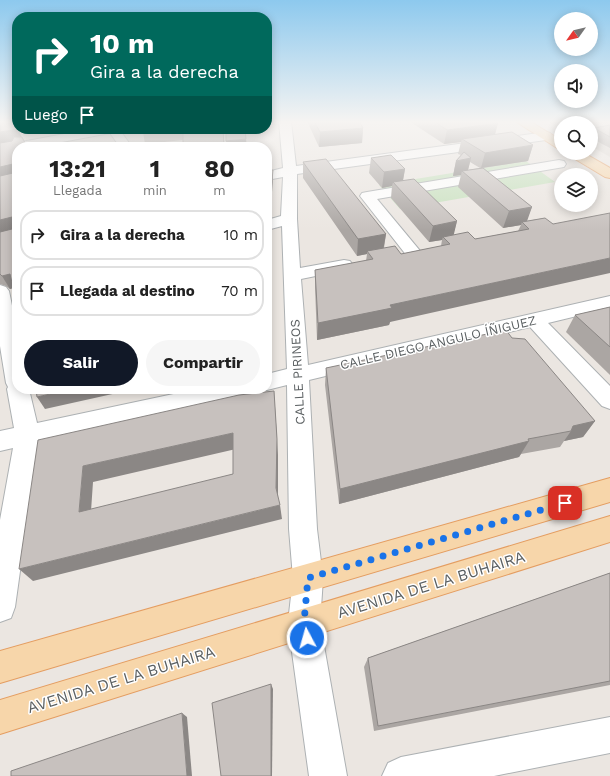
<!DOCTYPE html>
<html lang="es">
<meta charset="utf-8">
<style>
:root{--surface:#fff;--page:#f6f6f6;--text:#222;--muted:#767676;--line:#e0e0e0;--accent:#111827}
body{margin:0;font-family:"Work Sans",sans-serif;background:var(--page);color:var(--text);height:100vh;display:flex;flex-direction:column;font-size:15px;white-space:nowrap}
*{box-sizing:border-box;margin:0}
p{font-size:13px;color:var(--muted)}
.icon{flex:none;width:22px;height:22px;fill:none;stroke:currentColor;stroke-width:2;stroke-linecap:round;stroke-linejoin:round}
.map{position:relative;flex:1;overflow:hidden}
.side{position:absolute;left:12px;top:142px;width:260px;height:252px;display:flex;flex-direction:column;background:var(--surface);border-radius:16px;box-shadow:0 2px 10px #0003}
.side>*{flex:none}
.guide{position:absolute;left:12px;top:12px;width:260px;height:122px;border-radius:16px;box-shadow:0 2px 10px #0003;background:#00695c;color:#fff;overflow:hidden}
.needle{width:26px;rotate:236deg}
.controls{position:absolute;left:554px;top:12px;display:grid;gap:8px}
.controls a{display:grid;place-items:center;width:44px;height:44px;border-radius:50%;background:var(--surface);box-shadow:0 2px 10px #0003;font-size:20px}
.pin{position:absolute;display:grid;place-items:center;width:34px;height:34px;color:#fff;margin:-17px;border-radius:8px;box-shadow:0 2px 6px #0006}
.me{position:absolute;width:44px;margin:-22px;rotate:354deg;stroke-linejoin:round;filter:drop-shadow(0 0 3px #0008)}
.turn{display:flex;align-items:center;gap:14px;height:84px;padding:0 12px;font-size:18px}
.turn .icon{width:52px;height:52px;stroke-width:2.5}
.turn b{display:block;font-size:28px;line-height:34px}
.then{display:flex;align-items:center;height:38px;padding:0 12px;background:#0003;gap:8px;font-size:15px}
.eta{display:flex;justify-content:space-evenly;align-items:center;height:68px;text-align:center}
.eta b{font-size:24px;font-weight:700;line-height:28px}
.cta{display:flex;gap:8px;margin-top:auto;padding:8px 12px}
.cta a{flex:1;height:46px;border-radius:24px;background:var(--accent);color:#fff;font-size:16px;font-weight:700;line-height:46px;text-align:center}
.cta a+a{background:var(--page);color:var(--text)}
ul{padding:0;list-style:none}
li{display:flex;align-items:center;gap:12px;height:50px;margin:0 8px 6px;padding:0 4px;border:2px solid var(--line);border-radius:16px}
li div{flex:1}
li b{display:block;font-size:15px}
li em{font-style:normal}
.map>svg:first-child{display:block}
.education{fill:#dbd6d0}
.green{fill:#c8e1bf}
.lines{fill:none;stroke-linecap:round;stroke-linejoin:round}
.minor-casing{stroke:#adb1b3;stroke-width:2}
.major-casing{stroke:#e49d61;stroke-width:2}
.minor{fill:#fff;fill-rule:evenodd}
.major{fill:#f7d6aa;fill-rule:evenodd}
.wall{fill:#aba6a3;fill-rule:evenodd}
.shaded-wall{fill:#8b8785}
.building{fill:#c7c1be;stroke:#8b8785;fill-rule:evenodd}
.route{stroke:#1a73e8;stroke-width:7;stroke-dasharray:0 12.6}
.labels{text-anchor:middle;stroke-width:3;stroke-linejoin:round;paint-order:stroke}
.street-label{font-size:13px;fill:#5a5f61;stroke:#fff}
.near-street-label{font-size:16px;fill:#5a5f61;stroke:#fff}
</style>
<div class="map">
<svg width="610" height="776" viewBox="0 0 610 776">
<rect width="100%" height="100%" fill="#ebe6e1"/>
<path class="education" d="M547 121H610V157L591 146V123H561V129Z"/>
<path class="green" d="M526 161 555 182 400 209 379 185Z"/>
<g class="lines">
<defs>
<g id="minor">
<path d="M279 121H291L296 166 546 132 550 133 552 136 550 139 546 140 297 174V219L300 268 344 260 350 261 353 265 350 269 301 279 308 365 610 296V308L548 323 610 386V409L602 406 530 327 309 380 317 529 323 578 320 623 347 776H309L288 623 293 578 289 529 287 385 267 390 263 389H267V374L287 369 282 226 267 230V220L281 216 283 177 267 180V172L283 168Z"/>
<path d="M91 129H119L132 147H120L110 133 35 147H17V151L0 154V146Z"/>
<path d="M559 160 564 161 566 164 564 167 377 199 421 252 419 256 413 257 407 256 360 196 362 193 367 192Z"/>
<path d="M0 285 6 287 9 291 17 330V389H29L37 423 197 389H247L244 395 236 397 38 442 15 607 11 618 0 622V520L13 448 0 451V431L14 428 7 389 8 387 6 383 0 346Z"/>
<path d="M610 717V753L494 776H382L388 763 401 757Z"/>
</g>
<g id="major">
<path d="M515 121H529L561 140V149L557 148Z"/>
<path d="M569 153H584L610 168V178L605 177 570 156Z"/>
<path d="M610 478V502L0 683V651Z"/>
<path d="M610 516V542L0 734V700Z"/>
</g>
</defs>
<use href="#minor" class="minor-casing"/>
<use href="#major" class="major-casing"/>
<use href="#minor" class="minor"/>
<use href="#major" class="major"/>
</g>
<g class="wall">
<path d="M307 121H359L363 128 362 143 319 147Z"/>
<path d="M409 121H496L498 123 495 134 533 145 528 161 483 168 532 207 526 221 545 218 390 322 389 325 317 340 315 287V270L366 261 367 254 357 256 303 178V162L386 234 384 248 401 254 441 246 442 240 429 242 391 198 392 186 382 188 369 173 371 158 405 169 403 181 457 221 453 235 475 239 518 231 521 225 503 228 458 187 461 175 453 176 456 161 461 155 458 154 461 142 444 144ZM470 162 480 168 468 170Z"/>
<path d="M0 123 18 129 21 137 13 288 10 289 6 286 0 284Z"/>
<path d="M610 125V148L591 138V135L594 128Z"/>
<path d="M182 129 183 134 223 129 224 140H183L145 144 143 132Z"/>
<path d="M610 307V375L566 332 575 315Z"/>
<path d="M512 338 595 421 583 437 564 441 560 447 521 454 519 457 339 504 325 385 326 368Z"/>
<path d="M610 573V685L374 731 364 667 368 658Z"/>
</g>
<g class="shaded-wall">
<path d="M498 123 494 138 462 139 461 142 444 144 447 130Z"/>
<path d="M363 128 362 143 319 147 320 132Z"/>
<path d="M18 129 23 140 0 144V132Z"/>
<path d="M246 139 247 147H227L226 141Z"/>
<path d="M533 145 528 161 481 168 485 153Z"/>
<path d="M471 158 467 174 462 171 461 175 453 176 456 161Z"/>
<path d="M13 164 17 174 0 180V167Z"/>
<path d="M405 169 402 185 393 182 392 186 382 188 384 172Z"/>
<path d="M273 170V181L270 213 267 215V202Z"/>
<path d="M532 207 526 224 522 222 521 225 503 228 509 211Z"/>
<path d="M12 217 17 228 0 235V220Z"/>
<path d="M457 221 453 238 443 237 442 240 429 242 433 226Z"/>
<path d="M267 226 268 239 267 262Z"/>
<path d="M386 234 383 251H367V254L357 256 358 239Z"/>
<path d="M610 258V273L390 322 389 325 317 340 318 323 390 305Z"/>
<path d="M10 274 17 287 10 289 2 276Z"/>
<path d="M72 389H135L45 409 37 397Z"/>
<path d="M274 391 278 455V503L276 488Z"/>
<path d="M595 421 583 437 564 441 571 431 573 426Z"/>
<path d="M233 433 236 449 93 482 90 526 79 512 83 466Z"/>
<path d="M529 441 519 457 339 504 340 489Z"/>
<path d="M280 505 282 519 33 581 19 569Z"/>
<path d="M271 684 273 689 272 776H271Z"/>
<path d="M182 713 187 717 192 776H187Z"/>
</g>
<g class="building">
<path d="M14 121 17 127V129H18L0 132V123Z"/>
<path d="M314 121H359L363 128 320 132Z"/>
<path d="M434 121H496L498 123 447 130Z"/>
<path d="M610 125V137L594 128Z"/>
<path d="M143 129H182L143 132Z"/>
<path d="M223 129 224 147H183V131Z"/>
<path d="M226 129H245L246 139 226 141Z"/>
<path d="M512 132 533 145 485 153 462 139Z"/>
<path d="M14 137H22L27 147H17V305L10 274 2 276 0 274V232L12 229V217L0 220V176L13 173V164L0 167V143L12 141Z"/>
<path d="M464 152 471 158 456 161Z"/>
<path d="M391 155 405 169 384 172 371 158Z"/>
<path d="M326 159 386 234 358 239 303 162Z"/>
<path d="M483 168 532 207 509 211 462 171Z"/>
<path d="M273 170 270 201 267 202V171Z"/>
<path d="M414 179 457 221 433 226 393 182Z"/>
<path d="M610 213V258L390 305 392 308 318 323 315 270 373 259 367 251 395 246 401 254 450 244 443 237 468 232 475 239 529 229 522 222 545 218 553 224Z"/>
<path d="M610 307V347L575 315Z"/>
<path d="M506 330 512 338 525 339 595 421 573 426 571 431 528 439 529 441 340 489 326 368Z"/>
<path d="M36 389H72L37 397Z"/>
<path d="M274 391 277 439 276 488 280 505 19 569 38 440 239 395ZM233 433V474L79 512 83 466Z"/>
<path d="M610 573V681L378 726 368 658Z"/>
<path d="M271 684V776H221L212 703Z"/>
<path d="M182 713 187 776H11V771Z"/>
</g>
<linearGradient id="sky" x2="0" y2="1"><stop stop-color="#8dc9ee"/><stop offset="0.53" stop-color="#f6f4f2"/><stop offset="1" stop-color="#f6f4f2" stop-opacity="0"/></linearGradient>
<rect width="610" height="230" fill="url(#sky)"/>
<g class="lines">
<path class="route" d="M307 638 304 622 308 578 565 503"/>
</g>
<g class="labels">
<g class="street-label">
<text transform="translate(438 342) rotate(-13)" y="5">CALLE DIEGO ANGULO ÍÑIGUEZ</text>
<text transform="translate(297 372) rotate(-93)" y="5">CALLE PIRINEOS</text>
</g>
<g class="near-street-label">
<text transform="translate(431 584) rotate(-17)" y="6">AVENIDA DE LA BUHAIRA</text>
<text transform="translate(121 679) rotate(-17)" y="6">AVENIDA DE LA BUHAIRA</text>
</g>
</g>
</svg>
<div class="controls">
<a><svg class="needle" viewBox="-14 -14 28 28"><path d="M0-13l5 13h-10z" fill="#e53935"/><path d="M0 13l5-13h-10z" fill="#767676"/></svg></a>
<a><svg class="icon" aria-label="sound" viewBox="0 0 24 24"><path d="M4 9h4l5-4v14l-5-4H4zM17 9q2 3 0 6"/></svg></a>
<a><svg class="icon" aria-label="search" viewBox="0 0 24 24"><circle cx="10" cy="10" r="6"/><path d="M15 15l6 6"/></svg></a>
<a><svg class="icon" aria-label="layers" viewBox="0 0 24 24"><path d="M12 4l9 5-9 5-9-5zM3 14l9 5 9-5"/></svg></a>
</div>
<div class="pin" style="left:565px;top:503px;background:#d93025"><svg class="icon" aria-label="arrive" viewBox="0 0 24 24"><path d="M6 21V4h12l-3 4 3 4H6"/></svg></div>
<svg class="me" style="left:307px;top:638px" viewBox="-20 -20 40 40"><circle r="17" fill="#1a73e8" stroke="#fff" stroke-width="3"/><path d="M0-11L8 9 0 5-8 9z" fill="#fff"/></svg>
<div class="guide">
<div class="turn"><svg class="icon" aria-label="right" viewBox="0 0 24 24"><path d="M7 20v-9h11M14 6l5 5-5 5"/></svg><div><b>10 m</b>Gira a la derecha</div></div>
<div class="then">Luego<svg class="icon" aria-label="arrive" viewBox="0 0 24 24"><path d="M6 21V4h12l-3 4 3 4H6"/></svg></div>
</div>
<section class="side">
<div class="eta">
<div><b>13:21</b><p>Llegada</p></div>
<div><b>1</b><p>min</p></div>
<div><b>80</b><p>m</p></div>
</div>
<ul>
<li><svg class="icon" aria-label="right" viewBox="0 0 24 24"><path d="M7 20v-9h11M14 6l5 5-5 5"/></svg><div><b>Gira a la derecha</b></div><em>10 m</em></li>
<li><svg class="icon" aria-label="arrive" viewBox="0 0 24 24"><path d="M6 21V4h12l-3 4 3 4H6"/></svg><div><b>Llegada al destino</b></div><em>70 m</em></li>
</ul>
<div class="cta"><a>Salir</a><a>Compartir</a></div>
</section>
</div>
